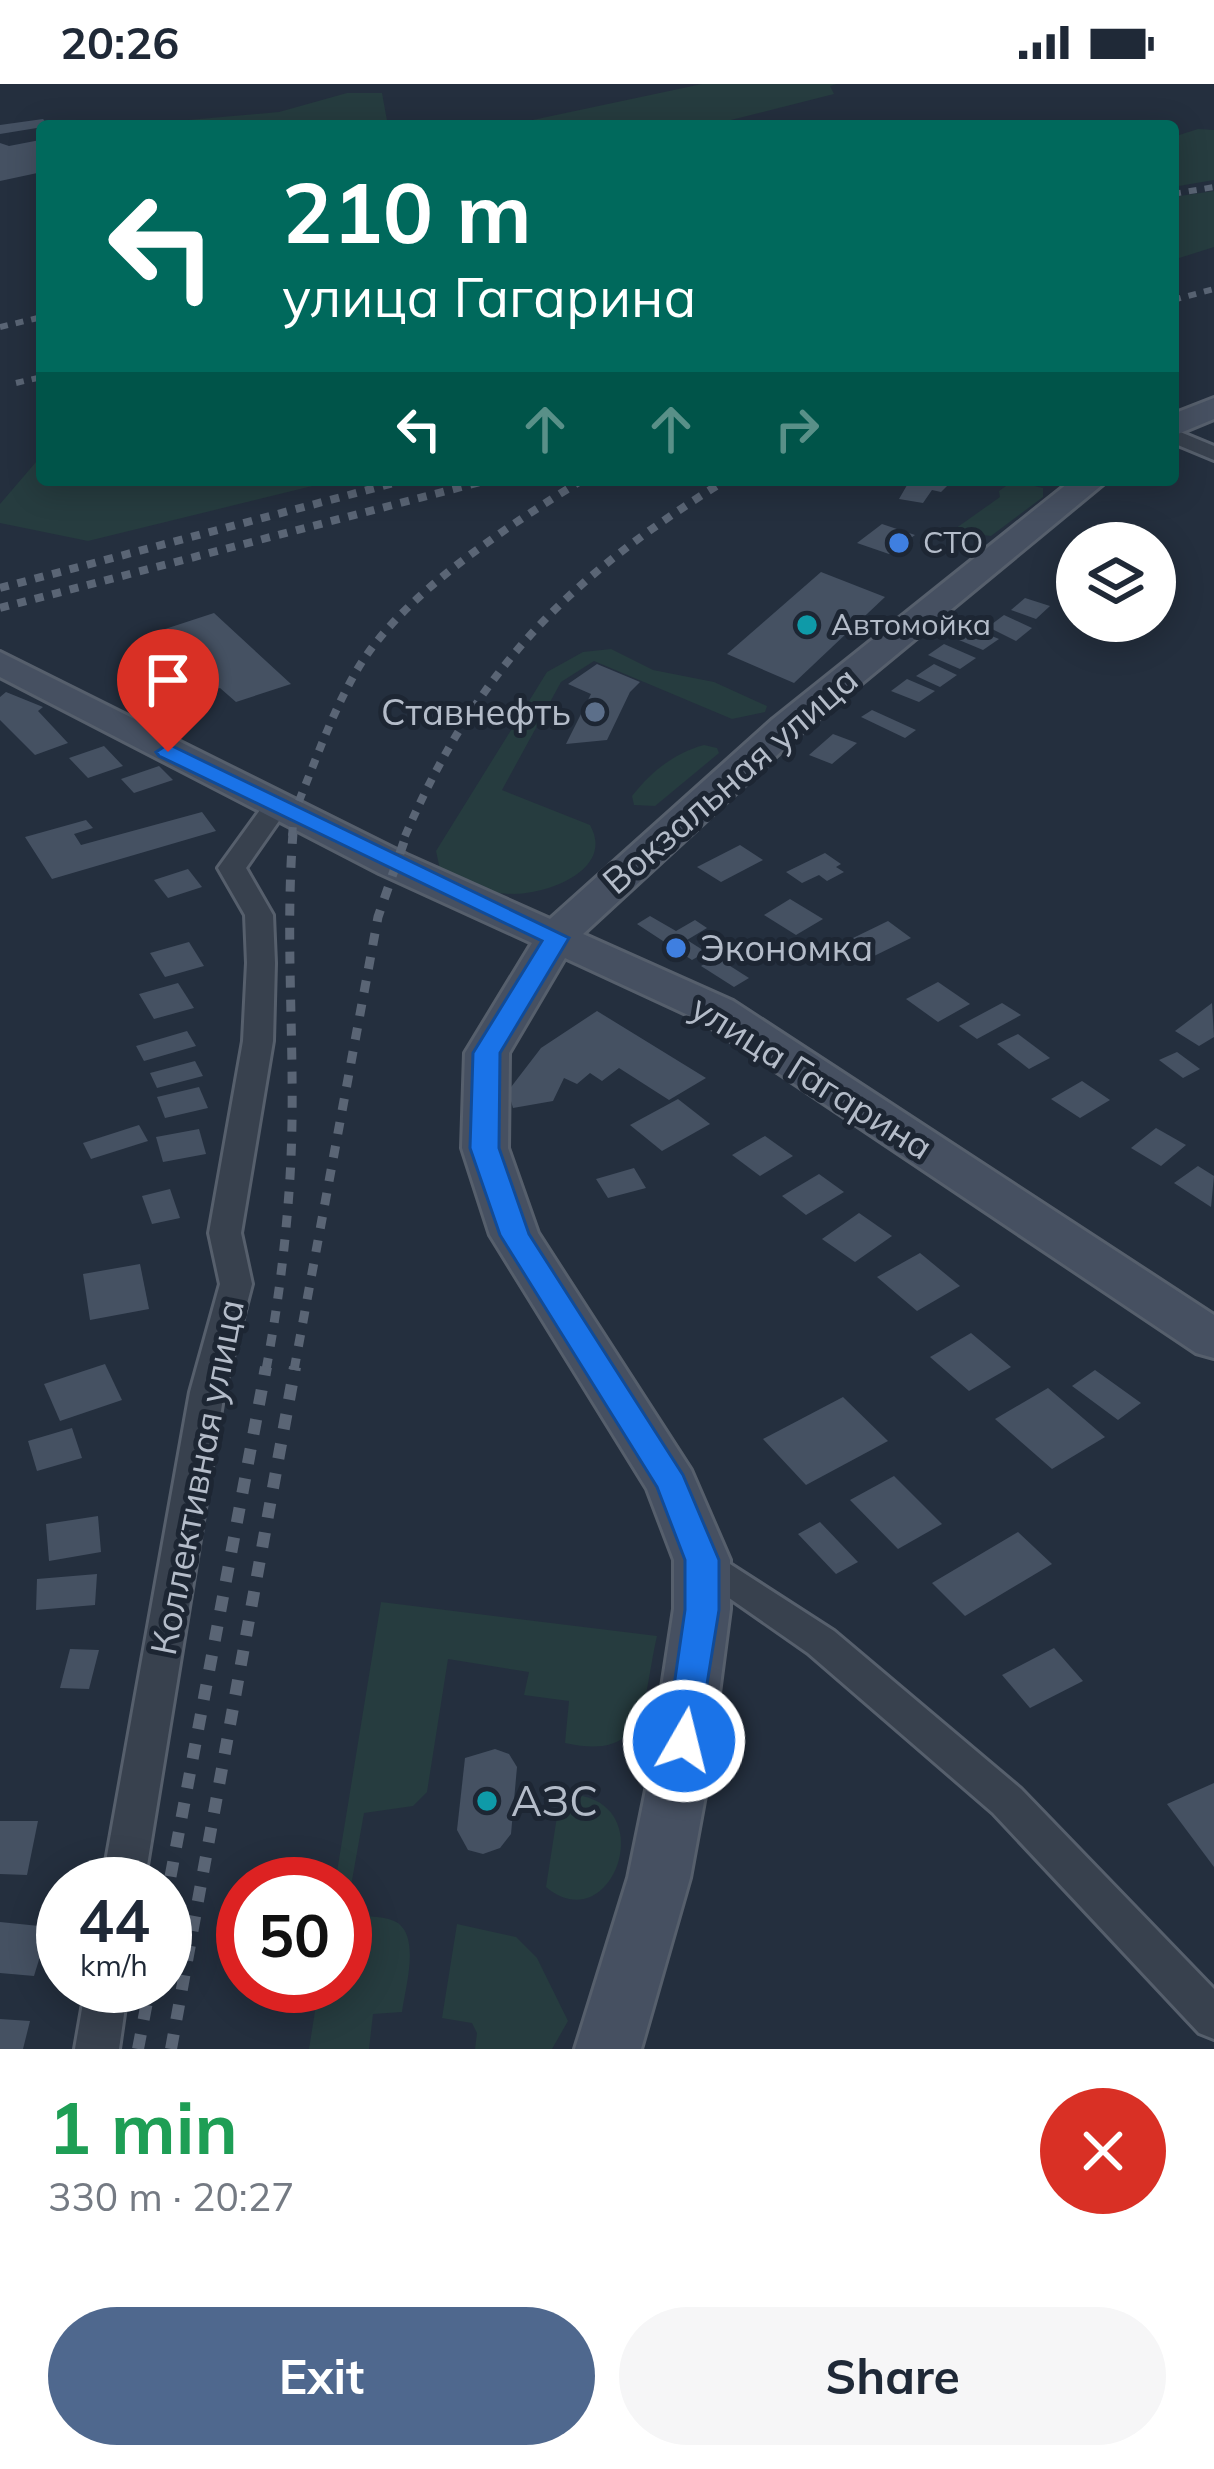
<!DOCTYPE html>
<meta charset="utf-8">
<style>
:root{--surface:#fff;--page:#f6f6f7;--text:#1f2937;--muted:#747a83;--accent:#4f688e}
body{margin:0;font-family:Mulish,sans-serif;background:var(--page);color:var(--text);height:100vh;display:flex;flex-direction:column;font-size:45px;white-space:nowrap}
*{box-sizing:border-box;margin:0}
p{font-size:39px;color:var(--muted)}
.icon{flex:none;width:66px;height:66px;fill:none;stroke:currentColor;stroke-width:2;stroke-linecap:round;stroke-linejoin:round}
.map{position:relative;height:1965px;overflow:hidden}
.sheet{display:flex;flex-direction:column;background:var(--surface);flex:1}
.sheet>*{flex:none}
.guide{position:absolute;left:36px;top:36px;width:1143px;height:366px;border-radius:12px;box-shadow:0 6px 30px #0003;background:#00695c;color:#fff;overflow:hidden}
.fabs{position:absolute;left:1056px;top:438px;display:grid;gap:24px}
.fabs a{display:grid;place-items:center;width:120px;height:120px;border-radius:50%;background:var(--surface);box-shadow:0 6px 30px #0003;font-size:60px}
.speed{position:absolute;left:36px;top:1773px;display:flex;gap:24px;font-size:60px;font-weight:700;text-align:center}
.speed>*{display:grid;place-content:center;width:156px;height:156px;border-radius:50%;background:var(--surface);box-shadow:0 6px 30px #0003;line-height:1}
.speed small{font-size:30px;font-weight:400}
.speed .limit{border:18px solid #d22;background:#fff;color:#111}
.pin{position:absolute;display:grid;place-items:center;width:102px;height:102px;color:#fff;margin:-123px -51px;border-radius:50% 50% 50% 0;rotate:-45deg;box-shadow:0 0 12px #0007}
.pin .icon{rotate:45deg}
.me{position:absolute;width:132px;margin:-66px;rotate:8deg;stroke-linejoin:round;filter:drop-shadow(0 0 9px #0008)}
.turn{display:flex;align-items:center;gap:42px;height:252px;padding:0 48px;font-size:54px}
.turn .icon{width:156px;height:156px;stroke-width:2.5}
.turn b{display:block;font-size:84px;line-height:102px}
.lanes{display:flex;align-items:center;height:114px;padding:0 48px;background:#0003;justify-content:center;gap:60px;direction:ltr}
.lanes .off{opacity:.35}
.round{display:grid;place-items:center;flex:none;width:126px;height:126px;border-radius:63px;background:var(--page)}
.overview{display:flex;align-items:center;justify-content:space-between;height:204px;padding:0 48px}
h1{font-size:72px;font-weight:700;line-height:90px;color:#1e9e55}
.cta{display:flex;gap:24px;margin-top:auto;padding:24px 48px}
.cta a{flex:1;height:138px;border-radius:72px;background:var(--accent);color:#fff;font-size:48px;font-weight:700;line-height:138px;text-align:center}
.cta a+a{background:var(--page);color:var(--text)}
.status{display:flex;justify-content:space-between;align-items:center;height:84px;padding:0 60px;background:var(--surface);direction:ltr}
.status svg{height:33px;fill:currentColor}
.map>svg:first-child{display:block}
.green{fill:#263c3f}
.building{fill:#455162}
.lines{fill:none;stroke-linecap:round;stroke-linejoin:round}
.street-casing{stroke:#565f6c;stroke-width:6}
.secondary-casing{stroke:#565f6c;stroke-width:6}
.street{fill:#38414e;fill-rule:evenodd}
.secondary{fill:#465061;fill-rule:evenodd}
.rail-far3{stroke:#5a6575;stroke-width:6;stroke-dasharray:8 8;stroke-linecap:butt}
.rail-far2{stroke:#5a6575;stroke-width:8;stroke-dasharray:9 9;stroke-linecap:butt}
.rail-far1{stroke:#5a6575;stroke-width:9;stroke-dasharray:12 12;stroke-linecap:butt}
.rail{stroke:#5a6575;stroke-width:12;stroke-dasharray:15 15;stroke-linecap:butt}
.route{fill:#1a73e8;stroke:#114b97;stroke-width:3}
.shop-dot{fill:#3f7fe0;stroke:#1d2633;stroke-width:4.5}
.culture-dot{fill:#0f9aa8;stroke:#1d2633;stroke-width:4.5}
.service-dot{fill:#5c6f8a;stroke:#1d2633;stroke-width:4.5}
.labels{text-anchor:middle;stroke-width:10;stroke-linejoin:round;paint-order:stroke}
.far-poi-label{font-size:30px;fill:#b4bcc9;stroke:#1d2633;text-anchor:start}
.poi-label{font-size:36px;fill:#b4bcc9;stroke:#1d2633;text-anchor:end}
.street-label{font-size:36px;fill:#b4bcc9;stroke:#1d2633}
.near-poi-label{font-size:42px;fill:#b4bcc9;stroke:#1d2633;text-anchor:start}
</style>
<div class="status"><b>20:26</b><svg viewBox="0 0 49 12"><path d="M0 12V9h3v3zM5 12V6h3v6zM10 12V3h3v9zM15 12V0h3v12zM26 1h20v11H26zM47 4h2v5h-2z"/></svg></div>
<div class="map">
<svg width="1214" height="1965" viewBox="0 0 1214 1965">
<rect width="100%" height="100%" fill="#242f3e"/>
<g class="green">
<path d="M702 0H837L830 2 834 10 707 42H505Z"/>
<path d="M347 9H382L388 42H120L279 28Z"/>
<path d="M1198 45 1214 46V96L1173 103V53Z"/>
<path d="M1214 107V163L1173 176V113Z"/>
<path d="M36 378 42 380V396H337L88 457 0 439V420Z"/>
<path d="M1013 397 1043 404V413L991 452 952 447 1000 413 999 407Z"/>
<path d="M611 565 653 586 714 598 767 622 765 628 732 635 594 577 561 598 502 706 590 741C615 785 549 810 514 810 487 810 465 801 441 790L436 767 547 588 583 568Z"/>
<path d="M704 661 717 664 719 669 655 722 634 721 632 712C651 688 674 669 704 661Z"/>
<path d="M381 1518 657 1552C642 1617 650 1678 565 1659L569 1617 524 1611 529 1588 448 1575 427 1708 413 1722 364 1729 346 1830C360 1833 381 1831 394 1837 422 1849 405 1905 402 1928L373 1930 369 1965H309L319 1902H345V1800H335Z"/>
<path d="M577 1711C661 1723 610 1857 546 1803L560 1713Z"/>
<path d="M457 1840 516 1853 537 1874 568 1937 552 1965H475L477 1949 472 1939 442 1934Z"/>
</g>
<g class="building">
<path d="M43 35 49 42 0 50V41Z"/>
<path d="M40 56 42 88 0 97V59L9 62Z"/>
<path d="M910 396H953L941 408 932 406 923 419 899 415Z"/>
<path d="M882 440 915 451 889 470 857 459Z"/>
<path d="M821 488 885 513 794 599 727 570Z"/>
<path d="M1025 514 1050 522 1036 535 1011 526Z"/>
<path d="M214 529 291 600 236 618 220 604 209 607 172 572 185 568 162 546Z"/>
<path d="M1004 531 1032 544 1016 557 988 543Z"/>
<path d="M975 545 999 555 983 566 959 556Z"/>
<path d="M944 560 976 574 960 585 928 571Z"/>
<path d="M597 580 640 598 630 608 607 656 566 660 591 610 568 600Z"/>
<path d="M934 580 957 591 940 603 916 592Z"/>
<path d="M907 595 935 607 919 618 891 607Z"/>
<path d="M6 608 43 623 38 627 68 659 35 671 0 636V613Z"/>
<path d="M872 626 916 646 905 654 861 633Z"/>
<path d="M833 650 857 659 832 680 809 671Z"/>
<path d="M104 662 123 682 88 694 69 674Z"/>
<path d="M159 682 173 696 134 709 121 695Z"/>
<path d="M202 728 216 747 52 795 25 753 86 736 93 744 74 750 81 761Z"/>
<path d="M740 761 763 776 721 798 697 783Z"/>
<path d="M825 769 841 780 836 783 844 788 827 797 819 791 802 799 786 788Z"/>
<path d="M188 785 202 803 168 814 154 796Z"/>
<path d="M790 815 823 835 796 851 764 831Z"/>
<path d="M650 832 676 847 695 836 707 844 687 856 706 868 692 876 637 840Z"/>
<path d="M888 837 911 854 874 872 851 855Z"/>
<path d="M189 858 204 882 165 893 150 869Z"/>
<path d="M716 873 749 894 734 903 701 882Z"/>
<path d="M938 898 970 920 938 938 906 915Z"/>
<path d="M178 899 194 924 154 935 139 910Z"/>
<path d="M1002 919 1021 931 977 955 959 942Z"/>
<path d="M1212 919 1214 953 1199 962 1175 947Z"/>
<path d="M597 927 706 994 669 1016 619 984 602 997 590 989 577 1000 564 994 553 1017 513 1024 508 1007 541 964Z"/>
<path d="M187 947 196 962 144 977 136 962Z"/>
<path d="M1018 950 1050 974 1029 985 997 960Z"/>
<path d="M1177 968 1200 985 1183 994 1159 976Z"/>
<path d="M195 977 203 992 157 1004 150 989Z"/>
<path d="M1082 997 1110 1016 1080 1034 1051 1015Z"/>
<path d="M199 1003 208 1024 165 1034 157 1013Z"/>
<path d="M678 1015 710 1040 662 1067 630 1041Z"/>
<path d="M139 1041 148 1057 91 1075 83 1059Z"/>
<path d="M1156 1044 1186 1061 1161 1082 1131 1064Z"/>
<path d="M199 1045 206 1070 163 1078 156 1053Z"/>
<path d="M765 1052 793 1072 760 1092 732 1071Z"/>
<path d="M1198 1082 1214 1092 1211 1123 1174 1099Z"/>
<path d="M634 1084 646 1104 608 1114 596 1095Z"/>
<path d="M819 1090 844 1108 806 1131 782 1112Z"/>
<path d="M170 1105 180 1134 152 1140 142 1112Z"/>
<path d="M859 1129 892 1152 855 1178 822 1155Z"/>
<path d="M920 1169 960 1202 917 1227 877 1193Z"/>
<path d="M140 1180 149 1225 90 1236 83 1190Z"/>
<path d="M971 1249 1011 1283 969 1307 930 1273Z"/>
<path d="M105 1280 122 1316 60 1337 44 1300Z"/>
<path d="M1095 1286 1141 1319 1118 1336 1072 1302Z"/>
<path d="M1048 1304 1105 1353 1052 1385 995 1335Z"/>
<path d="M843 1313 888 1357 806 1401 763 1355Z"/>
<path d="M72 1344 82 1374 37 1387 28 1357Z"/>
<path d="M894 1392 942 1440 898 1465 850 1416Z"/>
<path d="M98 1432 101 1468 49 1477 46 1440Z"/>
<path d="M820 1438 858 1478 836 1490 798 1450Z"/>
<path d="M1018 1448 1052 1480 965 1532 932 1499Z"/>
<path d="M97 1490 95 1521 36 1526 37 1495Z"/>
<path d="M1054 1564 1083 1597 1030 1624 1002 1591Z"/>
<path d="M70 1565 99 1566 89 1605 60 1604Z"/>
<path d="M495 1665 509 1670 517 1683 511 1750 500 1764 483 1770 468 1766 457 1746 465 1674Z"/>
<path d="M1214 1699V1783L1167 1720Z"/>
<path d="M0 1737H38L27 1791 0 1790Z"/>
<path d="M0 1838 49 1843 34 1892 0 1889Z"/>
<path d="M0 1935 30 1937 23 1965H0Z"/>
</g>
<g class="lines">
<defs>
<g id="street">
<path d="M1173 345 1214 362V376L1173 359Z"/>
<path d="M277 713 290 721 246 784 273 831 275 879 273 957 241 1149 252 1200 224 1308 144 1800H102L190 1308 220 1200 209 1149 243 957 247 879 245 831 218 784 268 715Z"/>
<path d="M702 1462 834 1547 1021 1705 1214 1905V1955L1199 1949 993 1729 808 1569 689 1486 684 1476 689 1466Z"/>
<path d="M86 1902H128L119 1965H75Z"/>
</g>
<g id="secondary">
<path d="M1214 314V335L1173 352V330Z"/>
<path d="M1072 396H1108L799 651 583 850 733 917 1214 1231V1274L1196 1269 701 937 565 874 509 969 508 1064 538 1149 691 1386 730 1476V1525L707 1701 690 1794 641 1965H575L628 1794 647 1701 674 1525V1476L647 1405 490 1151 462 1064 465 969 532 859 379 789 0 593V568L407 771 550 835 773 635Z"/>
</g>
</defs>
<use href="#street" class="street-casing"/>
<use href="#secondary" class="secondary-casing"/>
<use href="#street" class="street"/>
<use href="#secondary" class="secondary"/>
<g class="rail-far3">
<path d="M1173 110 1214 103"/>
<path d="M1173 216 1214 205"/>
<path d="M0 243 42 233"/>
<path d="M16 299 42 293"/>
</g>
<g class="rail-far2">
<path d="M0 504 405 396"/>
<path d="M0 524 488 396"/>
<path d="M292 752 294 729C313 684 329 636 353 593 396 513 507 443 582 396"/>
<path d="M405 752C479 581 571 492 726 396"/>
</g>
<g class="rail-far1">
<path d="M266 1286C278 1222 286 1158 290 1093 297 978 284 863 293 749"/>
<path d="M294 1286 378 833 407 749"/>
</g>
<g class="rail">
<path d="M165 1822 266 1283"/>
<path d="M138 1965 150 1902"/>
<path d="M171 1965 295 1283"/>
</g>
</g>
<path class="route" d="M168 660 569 854 500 969 499 1064 529 1150 683 1391 719 1476V1526L696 1668 684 1672 671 1668 666 1657 685 1526V1476L657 1403 500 1151 470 1064 473 969 542 857 159 672 156 668Z"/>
<g class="shop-dot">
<circle cx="899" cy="459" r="12"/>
<circle cx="676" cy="864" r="12"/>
</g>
<g class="culture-dot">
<circle cx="807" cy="541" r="12"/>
<circle cx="487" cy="1717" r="12"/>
</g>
<circle class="service-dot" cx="595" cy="628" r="12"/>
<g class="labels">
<g class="far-poi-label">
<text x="923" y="469">СТО</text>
<text x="831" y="551">Автомойка</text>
</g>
<g class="poi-label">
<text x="571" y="641">Ставнефть</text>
<text x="700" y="877" text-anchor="start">Экономка</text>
</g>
<g class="street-label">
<text transform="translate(730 696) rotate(-41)" y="13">Вокзальная улица</text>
<text transform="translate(812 993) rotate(32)" y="13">улица Гагарина</text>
<text transform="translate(197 1393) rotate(-79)" y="13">Коллективная улица</text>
</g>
<g class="near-poi-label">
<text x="511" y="1732">АЗС</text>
</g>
</g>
</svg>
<div class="fabs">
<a><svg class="icon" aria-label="layers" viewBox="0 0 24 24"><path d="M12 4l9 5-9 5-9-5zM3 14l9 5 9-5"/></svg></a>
</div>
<div class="speed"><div>44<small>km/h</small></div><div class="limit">50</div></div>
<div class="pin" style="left:168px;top:668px;background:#d93025"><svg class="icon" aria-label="arrive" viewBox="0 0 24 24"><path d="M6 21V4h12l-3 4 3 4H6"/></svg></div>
<svg class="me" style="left:684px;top:1657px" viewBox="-20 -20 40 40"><circle r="17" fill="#1a73e8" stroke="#fff" stroke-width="3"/><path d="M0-11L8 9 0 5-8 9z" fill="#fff"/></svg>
<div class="guide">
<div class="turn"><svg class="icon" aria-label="left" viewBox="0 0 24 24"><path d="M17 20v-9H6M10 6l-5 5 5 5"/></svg><div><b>210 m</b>улица Гагарина</div></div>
<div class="lanes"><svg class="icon" aria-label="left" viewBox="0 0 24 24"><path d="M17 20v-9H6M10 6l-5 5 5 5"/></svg><svg class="icon off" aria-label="ahead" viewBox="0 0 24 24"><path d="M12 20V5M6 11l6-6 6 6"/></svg><svg class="icon off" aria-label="ahead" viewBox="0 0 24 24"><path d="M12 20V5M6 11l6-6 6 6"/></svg><svg class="icon off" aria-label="right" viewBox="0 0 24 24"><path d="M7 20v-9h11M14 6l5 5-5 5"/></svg></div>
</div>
</div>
<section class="sheet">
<div class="overview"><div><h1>1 min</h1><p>330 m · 20:27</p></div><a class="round" style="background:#d93025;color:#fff"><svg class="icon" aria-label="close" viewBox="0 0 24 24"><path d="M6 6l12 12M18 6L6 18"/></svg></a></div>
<div class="cta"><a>Exit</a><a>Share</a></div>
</section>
